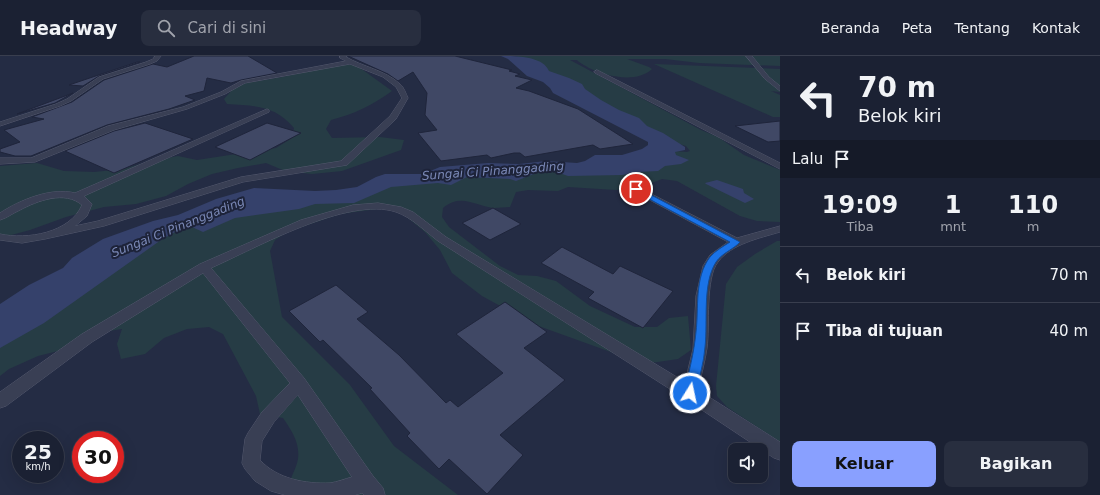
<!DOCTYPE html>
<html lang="id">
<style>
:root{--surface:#1b2133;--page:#282e3f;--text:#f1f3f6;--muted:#a0a3ac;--line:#393e4e;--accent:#89a0ff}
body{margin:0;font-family:"DejaVu Sans",sans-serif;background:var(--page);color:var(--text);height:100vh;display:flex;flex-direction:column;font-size:15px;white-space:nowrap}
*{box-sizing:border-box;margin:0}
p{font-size:13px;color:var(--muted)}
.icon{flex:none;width:22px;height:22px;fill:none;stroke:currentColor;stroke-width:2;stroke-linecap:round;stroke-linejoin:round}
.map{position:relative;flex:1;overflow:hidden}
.panel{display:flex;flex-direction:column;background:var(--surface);width:320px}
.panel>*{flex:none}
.top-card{background:#1b2133;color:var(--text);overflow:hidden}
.fabs{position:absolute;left:728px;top:387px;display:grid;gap:8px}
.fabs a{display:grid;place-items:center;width:40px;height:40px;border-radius:8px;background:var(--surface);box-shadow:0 4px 16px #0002,0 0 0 1px var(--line);font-size:20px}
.speed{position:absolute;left:12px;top:375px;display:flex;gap:8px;font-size:20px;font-weight:700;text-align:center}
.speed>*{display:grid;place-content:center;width:52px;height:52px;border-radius:50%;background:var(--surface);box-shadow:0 4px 16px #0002,0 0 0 1px var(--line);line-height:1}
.speed small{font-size:10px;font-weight:400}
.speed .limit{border:6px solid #d22;background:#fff;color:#111}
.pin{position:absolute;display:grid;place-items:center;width:34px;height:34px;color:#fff;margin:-17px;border:2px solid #fff;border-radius:50%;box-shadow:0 1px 4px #0007}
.me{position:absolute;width:44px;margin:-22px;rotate:10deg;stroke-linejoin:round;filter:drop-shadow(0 0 3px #0008)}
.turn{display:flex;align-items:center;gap:14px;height:84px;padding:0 12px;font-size:18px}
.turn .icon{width:52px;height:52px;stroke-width:2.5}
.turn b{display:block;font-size:28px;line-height:34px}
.then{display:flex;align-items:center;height:38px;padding:0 12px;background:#0003;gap:8px;font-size:15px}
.eta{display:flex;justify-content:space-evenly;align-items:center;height:68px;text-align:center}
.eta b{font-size:24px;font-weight:600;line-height:28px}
.button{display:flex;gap:8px;margin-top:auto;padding:8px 12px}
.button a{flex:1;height:46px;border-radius:8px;background:var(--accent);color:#111;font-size:16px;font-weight:600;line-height:46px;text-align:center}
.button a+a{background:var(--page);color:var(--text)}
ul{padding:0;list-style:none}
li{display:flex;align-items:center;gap:12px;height:56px;padding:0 12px;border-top:1px solid var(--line)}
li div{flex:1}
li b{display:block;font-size:15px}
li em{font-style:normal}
header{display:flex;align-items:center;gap:24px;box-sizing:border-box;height:56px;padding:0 20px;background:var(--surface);border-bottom:1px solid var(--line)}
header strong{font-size:19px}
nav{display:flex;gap:22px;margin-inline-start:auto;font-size:14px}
.search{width:280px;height:36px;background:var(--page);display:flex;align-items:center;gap:10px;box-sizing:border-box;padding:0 14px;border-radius:8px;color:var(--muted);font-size:15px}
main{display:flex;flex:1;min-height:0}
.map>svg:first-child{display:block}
.green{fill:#263c45}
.water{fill:#35416b}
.building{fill:#404865;stroke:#1f253b}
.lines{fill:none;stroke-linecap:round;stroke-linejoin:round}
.minor-casing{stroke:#54596e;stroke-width:1}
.minor{fill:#393f54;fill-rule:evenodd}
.route{fill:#1a73e8;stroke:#114b97}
.labels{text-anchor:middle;stroke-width:4;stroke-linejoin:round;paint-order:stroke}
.far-water-label{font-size:12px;font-style:italic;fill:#7b89b7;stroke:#1d2339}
</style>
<header>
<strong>Headway</strong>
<div class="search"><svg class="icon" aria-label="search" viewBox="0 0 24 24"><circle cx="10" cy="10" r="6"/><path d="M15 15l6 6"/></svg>Cari di sini</div>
<nav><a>Beranda</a><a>Peta</a><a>Tentang</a><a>Kontak</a></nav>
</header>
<main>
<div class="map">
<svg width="780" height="439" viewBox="0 0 780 439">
<rect width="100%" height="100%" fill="#242c44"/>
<g class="green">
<path d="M516 0H780V10L699 7 665 3H627L649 11 652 13C636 28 606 20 589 12 585 9 579 7 577 4H570L701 74 718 81 744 99 780 114V166L757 165 740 160 677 125 662 123 644 130 616 134 568 131 558 135 528 134 516 136 510 151C505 151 499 152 494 152 474 150 462 137 443 152L442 161 449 171 500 210 518 219 537 220 556 225 590 250 635 271H657L669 262 688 260 691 294 678 303 644 308 533 268 482 240 452 217 440 194 425 176 398 154 384 152 340 158 287 176 275 184 270 195 282 261 350 329 394 390 458 439H292C287 420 295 419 298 403 300 387 292 375 283 362L260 358 256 340 223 278 209 271 187 273 164 282 145 298 121 303 117 288 122 273 109 275 86 288 38 300 9 313 0 320V286L176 170 213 165 378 130 547 112 673 95 687 96 690 95 686 90 679 88 611 53Z"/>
<path d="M654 8 780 13V36L771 35 780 39V61H773Z"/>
<path d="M340 9H356L392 35C373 49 354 58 331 64L326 73 332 82 380 81 404 84 401 94 342 115 312 118 285 115 266 107 238 112 212 118 188 128 166 140 136 148 104 151 66 161 30 174 0 182V110L37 107 64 115 94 116 123 113 151 105 178 100 197 104 276 92 292 82 294 72C275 49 255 50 227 48L224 43 233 33 246 27 282 21Z"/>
<path d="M777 185H780V386L727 351 717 340 716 330 726 228 737 211 755 198Z"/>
</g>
<g class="water">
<path d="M501 0C515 0 543 0 549 15L569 22 582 28 585 33 601 44 619 54 639 62 647 70 663 77 685 91V94L675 96 676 99 689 104 681 108 665 110 658 115 638 116 622 119 568 120 551 114H544L516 125 510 123 467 121 451 129 438 127 391 131 354 147 315 148 299 153 235 162 203 176 192 171H184L161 184 44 267 0 292V248L29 229 63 212 72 202 103 183 153 165 178 159 216 143 254 132 315 135 336 134 357 131 376 121 385 118H423L440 111 488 107 519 108 546 105 577 107 585 105 595 99H622L642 93 648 89V86L553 37 550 32 543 26 527 20 508 3Z"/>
<path d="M717 124 743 133 744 137 754 143 745 147 706 128 705 127Z"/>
</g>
<g class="building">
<path d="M194 0H248L277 17 241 24 231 27 207 22 204 35 185 40 195 44 169 53 107 69 31 100H15L0 96V93L20 86 4 74 44 63 32 61 72 46 104 24 153 8 167 11Z"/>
<path d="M348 0H455L512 14 509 15 520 18 515 20 532 24 516 32 529 35 578 53 633 88 600 93 593 89 525 101 520 97H514L491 102 487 99 441 105 418 77 437 74 425 59 427 37 413 16 398 25 388 18Z"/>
<path d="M137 6H140L99 20 83 30 69 29Z"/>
<path d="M73 37 55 47 17 58Z"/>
<path d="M780 65V85L768 86 735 70Z"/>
<path d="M145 67 193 83 114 117 65 95 114 75Z"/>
<path d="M267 67 301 77 250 104 215 91Z"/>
<path d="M493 152 521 168 490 184 462 167Z"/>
<path d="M562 191 613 218 620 210 673 235 643 272 588 242 594 236 541 207Z"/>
<path d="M336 229 368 256 357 263 399 299 446 347 450 344 458 351 503 317 456 278 505 246 547 276 524 292 565 324 500 379 523 399 487 438 449 403 439 413 407 380 410 377 370 333 372 332 323 284 320 286 289 255Z"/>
</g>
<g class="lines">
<defs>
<g id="minor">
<path d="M155 0H161L157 5 150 8 103 23 71 45 60 50 0 70V66L56 48 67 43 99 21 146 6 153 3Z"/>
<path d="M340 0H347L346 1C363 11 385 14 400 28 404 31 406 38 408 42L396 63 347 109 243 126 104 170 45 183 22 187 0 184V178C27 184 70 177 82 149 65 134 37 145 20 154 13 157 7 162 0 164V157C20 144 51 131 75 137L267 53 269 54V56L84 140 92 148 87 160 75 170 98 165 241 121 341 105 390 60 402 42 396 31 383 21 350 8 245 27 225 38 187 53 114 74 35 106 0 108V102H31L108 70 183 51 221 36 241 25 346 5 340 2Z"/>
<path d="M746 0H752L769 21 780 30V35L765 23Z"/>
<path d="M597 14 780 107V113L595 17 594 16Z"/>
<path d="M636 130 737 182 780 170V176C760 182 731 188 718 206 705 222 710 271 707 292 705 306 701 320 698 334L780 386V404L774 402 684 342 438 185C425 175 411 161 396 156 348 140 256 192 211 212L304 322 373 420 383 432 385 439H364L362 437 355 439H285L271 435 255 425 245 413 242 407 245 383 248 377 262 356 290 327 203 217 92 286 6 350 0 352V336L82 278 200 208 301 164 353 149 378 147 401 151 413 156 446 181 685 326 693 293 696 240 703 210 710 199 728 186 633 135 631 133 633 131ZM298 339 352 421C345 423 337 426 330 427 306 428 277 423 260 404L262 385 274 366Z"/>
</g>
</defs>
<use href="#minor" class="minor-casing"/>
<use href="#minor" class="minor"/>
</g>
<path class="route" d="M636 131 740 186C734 193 722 197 716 206 702 228 708 265 705 291 704 306 699 322 696 337L694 340 690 342 686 340 684 337C689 316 694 297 696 276 699 252 694 222 710 201 715 195 724 190 730 186L634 135V132Z"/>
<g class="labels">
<g class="far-water-label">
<text transform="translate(493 115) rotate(-4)" y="4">Sungai Ci Pinanggading</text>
<text transform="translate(178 171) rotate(-22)" y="4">Sungai Ci Pinanggading</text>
</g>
</g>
</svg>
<div class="fabs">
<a><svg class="icon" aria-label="sound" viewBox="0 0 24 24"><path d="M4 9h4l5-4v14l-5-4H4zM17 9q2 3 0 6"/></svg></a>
</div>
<div class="speed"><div>25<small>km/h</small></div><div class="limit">30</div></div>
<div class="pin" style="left:636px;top:133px;background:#d93025"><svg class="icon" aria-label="arrive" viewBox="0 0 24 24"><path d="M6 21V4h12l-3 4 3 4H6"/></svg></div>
<svg class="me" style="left:690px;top:337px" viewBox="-20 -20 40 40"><circle r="17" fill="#1a73e8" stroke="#fff" stroke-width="3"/><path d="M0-11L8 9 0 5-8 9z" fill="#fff"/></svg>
</div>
<section class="panel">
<div class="top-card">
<div class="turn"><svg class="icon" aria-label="left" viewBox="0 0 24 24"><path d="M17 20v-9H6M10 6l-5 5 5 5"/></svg><div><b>70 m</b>Belok kiri</div></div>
<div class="then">Lalu<svg class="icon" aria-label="arrive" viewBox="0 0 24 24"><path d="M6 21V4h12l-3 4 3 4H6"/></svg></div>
</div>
<div class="eta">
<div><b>19:09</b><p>Tiba</p></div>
<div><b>1</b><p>mnt</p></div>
<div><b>110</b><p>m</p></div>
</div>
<ul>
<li><svg class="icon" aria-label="left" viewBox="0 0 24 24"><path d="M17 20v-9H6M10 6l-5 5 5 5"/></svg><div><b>Belok kiri</b></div><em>70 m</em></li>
<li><svg class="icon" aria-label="arrive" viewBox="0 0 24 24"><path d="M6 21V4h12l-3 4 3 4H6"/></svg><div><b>Tiba di tujuan</b></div><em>40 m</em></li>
</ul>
<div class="button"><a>Keluar</a><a>Bagikan</a></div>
</section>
</main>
